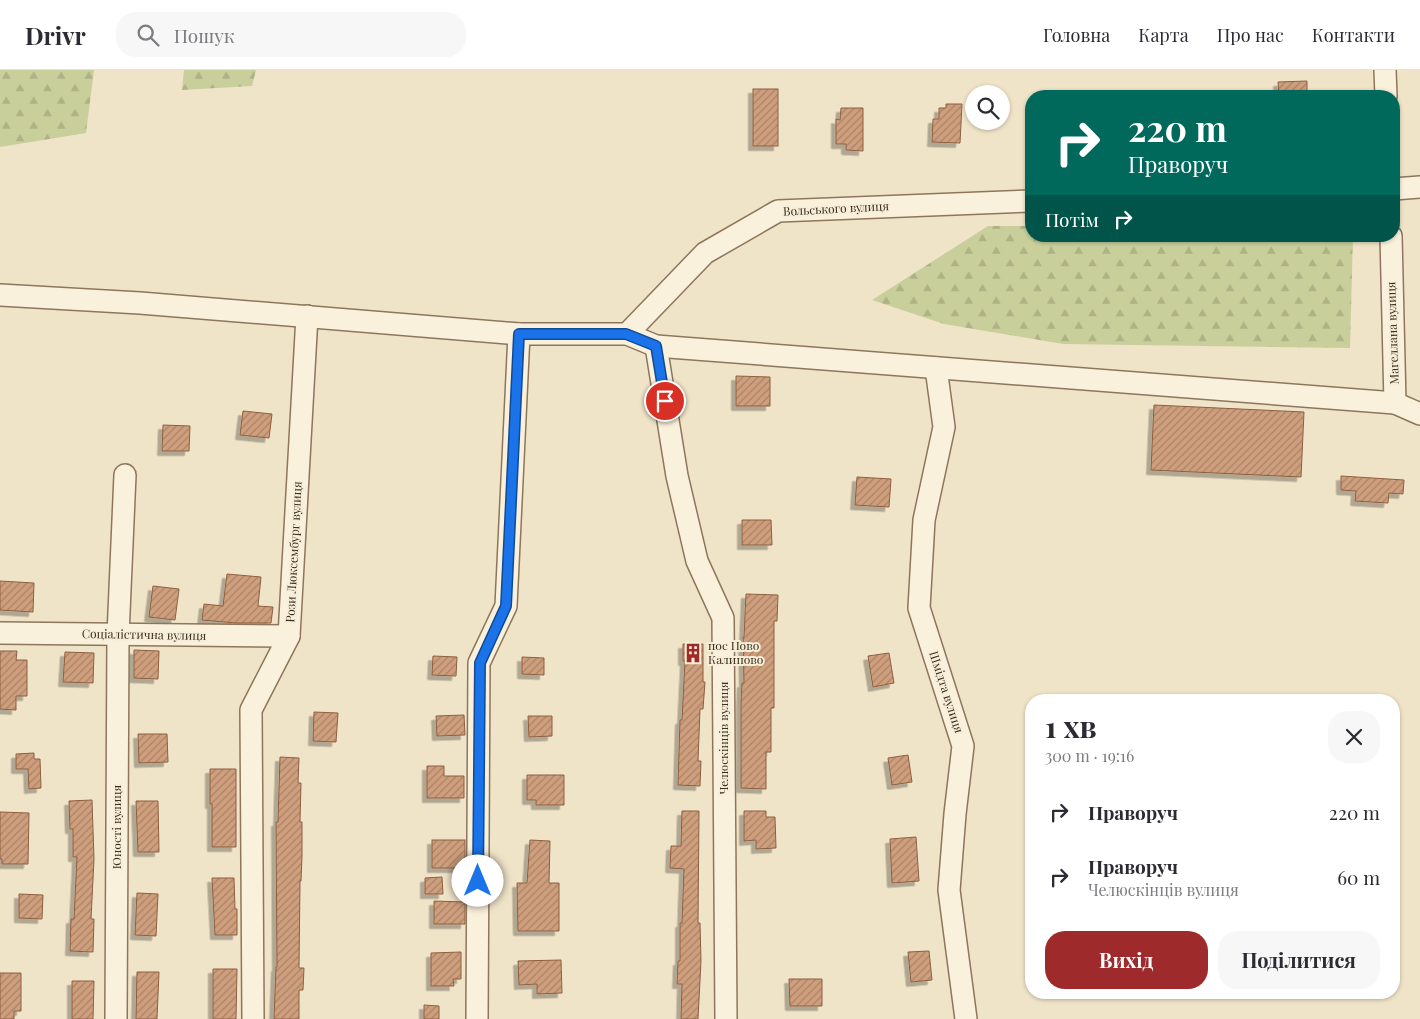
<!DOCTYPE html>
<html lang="uk">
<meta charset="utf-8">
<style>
:root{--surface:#fff;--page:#f7f7f7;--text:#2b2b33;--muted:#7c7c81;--line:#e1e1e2;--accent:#9e2a2b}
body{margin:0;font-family:"Playfair Display",serif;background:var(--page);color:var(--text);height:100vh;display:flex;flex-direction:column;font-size:19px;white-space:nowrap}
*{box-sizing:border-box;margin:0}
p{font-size:16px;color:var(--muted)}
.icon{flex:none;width:28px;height:28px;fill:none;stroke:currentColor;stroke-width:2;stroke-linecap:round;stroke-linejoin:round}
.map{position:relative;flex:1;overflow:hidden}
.details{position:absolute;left:1025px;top:624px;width:375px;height:305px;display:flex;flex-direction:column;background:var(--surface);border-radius:20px;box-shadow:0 1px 4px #0004}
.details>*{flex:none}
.guide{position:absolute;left:1025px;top:20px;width:375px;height:152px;border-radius:20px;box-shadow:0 1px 4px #0004;background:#00695c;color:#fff;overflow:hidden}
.fabs{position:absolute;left:965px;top:15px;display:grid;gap:10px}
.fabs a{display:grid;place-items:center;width:45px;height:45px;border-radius:50%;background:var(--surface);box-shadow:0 1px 4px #0004;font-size:25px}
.pin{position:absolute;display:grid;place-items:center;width:42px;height:42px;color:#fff;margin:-21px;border:2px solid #fff;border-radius:50%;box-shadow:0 1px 5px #0007}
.me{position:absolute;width:55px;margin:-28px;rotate:0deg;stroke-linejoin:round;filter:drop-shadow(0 0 4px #0008)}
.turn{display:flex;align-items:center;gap:18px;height:105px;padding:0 20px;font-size:22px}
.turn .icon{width:65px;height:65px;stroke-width:2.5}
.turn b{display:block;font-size:35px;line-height:42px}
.then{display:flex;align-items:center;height:48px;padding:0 20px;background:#0003;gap:10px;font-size:19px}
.round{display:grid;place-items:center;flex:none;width:52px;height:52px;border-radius:20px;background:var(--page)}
.headline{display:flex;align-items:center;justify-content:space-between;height:85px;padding:0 20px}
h1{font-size:30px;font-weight:700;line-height:38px}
.button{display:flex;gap:10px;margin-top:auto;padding:10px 20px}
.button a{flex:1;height:58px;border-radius:20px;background:var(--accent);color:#fff;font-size:20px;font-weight:700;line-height:58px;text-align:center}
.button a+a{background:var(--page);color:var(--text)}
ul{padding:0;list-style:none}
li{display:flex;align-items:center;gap:15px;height:65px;padding:0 20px}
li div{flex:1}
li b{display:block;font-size:19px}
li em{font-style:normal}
header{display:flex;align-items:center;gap:30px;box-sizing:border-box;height:70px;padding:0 25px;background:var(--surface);border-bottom:1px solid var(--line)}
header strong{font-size:24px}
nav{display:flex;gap:28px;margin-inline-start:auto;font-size:18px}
.search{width:350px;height:45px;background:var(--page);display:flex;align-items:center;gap:12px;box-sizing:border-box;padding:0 18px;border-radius:20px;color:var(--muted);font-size:19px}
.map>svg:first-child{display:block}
.forest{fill:url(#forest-firs)}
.building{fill:url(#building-hatch);stroke:#8d5f41;filter:url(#shadow)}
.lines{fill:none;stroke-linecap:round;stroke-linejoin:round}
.minor-casing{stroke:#8d765c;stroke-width:24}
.minor{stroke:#faf1dc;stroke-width:21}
.route-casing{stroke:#114b97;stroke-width:12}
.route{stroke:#1a73e8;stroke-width:9}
.labels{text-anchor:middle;stroke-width:4;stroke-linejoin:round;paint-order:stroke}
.street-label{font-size:12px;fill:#3d2e20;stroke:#f7eed8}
.poi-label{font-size:12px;fill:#3d2e20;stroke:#f7eed8;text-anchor:start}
</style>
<header>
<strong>Drivr</strong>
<div class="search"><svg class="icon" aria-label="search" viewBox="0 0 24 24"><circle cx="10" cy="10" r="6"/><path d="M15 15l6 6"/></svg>Пошук</div>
<nav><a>Головна</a><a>Карта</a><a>Про нас</a><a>Контакти</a></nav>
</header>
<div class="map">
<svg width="1420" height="949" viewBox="0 0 1420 949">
<defs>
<pattern id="forest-firs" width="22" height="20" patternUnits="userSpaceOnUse" patternTransform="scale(1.25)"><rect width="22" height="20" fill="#c9cf9b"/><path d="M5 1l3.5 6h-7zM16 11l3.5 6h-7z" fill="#aeb285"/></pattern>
<pattern id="building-hatch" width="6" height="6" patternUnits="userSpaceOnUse" patternTransform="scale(1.25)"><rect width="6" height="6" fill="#cf9f7d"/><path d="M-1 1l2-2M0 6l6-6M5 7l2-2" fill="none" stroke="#a98266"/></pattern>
<filter id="shadow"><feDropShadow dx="-4.5" dy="4.5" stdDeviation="0" flood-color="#0004"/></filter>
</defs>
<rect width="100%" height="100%" fill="#f0e4c8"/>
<g class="forest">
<path d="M0 0H94L86 63 0 77Z"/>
<path d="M184 0H256L252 16 182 20Z"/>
<path d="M988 156H1031V166H1353L1350 278 1063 274 944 254 872 230Z"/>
</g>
<g class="building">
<path d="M1307 11V26H1279L1278 12Z"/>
<rect x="753" y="19" width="25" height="57"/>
<path d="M946 34H962L960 73 932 72 933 49H939V38H946Z"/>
<path d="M841 38H863V81L846 80V74H836V49L840 50Z"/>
<path d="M736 306 770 307V336H736Z"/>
<path d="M1154 335 1304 342 1301 407 1151 400Z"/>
<path d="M243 341 272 344 269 368 240 365Z"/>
<path d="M163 355 190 356 189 381H162Z"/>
<path d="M1341 406 1404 410 1403 424 1389 423 1388 433 1355 431 1356 421 1341 420Z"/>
<path d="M857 407 891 409 889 437 855 435Z"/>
<path d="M742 450H771L772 475H742Z"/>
<path d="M227 504 261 507 258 536 273 537 271 553H236L202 550 204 534 223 536Z"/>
<path d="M0 511 34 513 33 542 0 540Z"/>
<path d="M153 516 179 519 175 550 149 547Z"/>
<path d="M746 524 778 525 777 551H774V638H771V682H766V719L741 718V632L742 613H744L743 567H744Z"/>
<path d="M683 574H703V612H705L703 639H700L698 691H701L700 716 678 715 680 650H682L685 591H683Z"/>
<path d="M134 580 159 581 158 609 134 608Z"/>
<path d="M0 581H17L16 590H27V626H16V640L0 639Z"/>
<path d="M65 582 94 583 93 613 63 612Z"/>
<path d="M889 583 894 613 873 617 868 586Z"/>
<path d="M433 586 457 587 456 606 432 605Z"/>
<path d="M522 587 544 588V605L522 604Z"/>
<path d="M314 642 338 643 336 672 313 671Z"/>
<path d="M464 645 465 665 437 666 436 646Z"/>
<path d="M528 646H552V666L529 667Z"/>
<path d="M138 664H167L168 692 139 693Z"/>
<path d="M34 683V689H40L41 718 29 719 28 699H16V684Z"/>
<path d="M908 685 912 712 892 715 888 688Z"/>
<path d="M280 687 299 688 298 713H301L300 752H302V786L301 811H300L299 898H304L303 920H299V949H274L276 897H277L276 752H278Z"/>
<path d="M427 696H444V706H464V728H427Z"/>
<path d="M210 699H236V777H212V734H210Z"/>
<path d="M527 705H564V735H536V730H527Z"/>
<path d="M92 730 94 789 91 849H94L93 882 70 881 71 849H74L77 787H73V759H70L69 731Z"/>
<path d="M136 731H158L159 782H138Z"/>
<path d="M682 741H699L698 853H700L701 891 698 949H681L682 914H677L678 891H680V853H682L684 799 670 798 671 776H681Z"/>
<path d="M744 741H766V747H775L776 778 756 779V770L744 771Z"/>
<path d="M0 742 29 743 28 794H2V789H0Z"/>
<path d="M916 767 919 811 892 813 890 769Z"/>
<rect x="432" y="770" width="33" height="28"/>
<path d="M530 770 550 771 549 813H559V861H518L517 813H527Z"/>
<path d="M442 807 443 824H425V808Z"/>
<path d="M212 808H234L235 839H237V865H215Z"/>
<path d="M137 823 158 824 156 866 135 865Z"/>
<path d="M19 824 43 825 42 849 19 848Z"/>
<path d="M434 831 465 832V854H434Z"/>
<path d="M929 881 932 910 911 912 908 882Z"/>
<path d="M461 882V909H453L454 916H431V883Z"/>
<path d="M561 890 562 923 537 924V914L519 915 518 891Z"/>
<path d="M213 899H237L236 949H213Z"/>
<path d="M137 902H159L157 949H136Z"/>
<path d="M0 903H21V941H14V949H0Z"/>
<path d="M789 909H822V936H790Z"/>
<path d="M72 911H94L93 949H72Z"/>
<path d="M424 935 439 936V949H424Z"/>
</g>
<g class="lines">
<defs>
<g id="minor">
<path d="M1385 0 1386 26"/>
<path d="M1394 119 1420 117"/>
<path d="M1391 166 1395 333 1420 344"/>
<path d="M0 225 140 233 519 264H627L656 276 1395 333"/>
<path d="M627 264 705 183 778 141 1031 131"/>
<path d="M656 276 677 406 697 491 723 548 726 949"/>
<path d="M936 298 944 357 924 450 919 538 963 676 955 744 949 820 966 949"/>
<path d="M0 563 289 566"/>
<path d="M116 949 118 565 125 405"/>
<path d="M253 949 251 640 289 566 307 246"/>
<path d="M477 949 479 593 506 536 519 264"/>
</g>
</defs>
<use href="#minor" class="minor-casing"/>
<use href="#minor" class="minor"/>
</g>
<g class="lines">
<defs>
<path id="route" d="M478 811 480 593 506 536 519 264H626L656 276 665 331"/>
</defs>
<use href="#route" class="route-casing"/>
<use href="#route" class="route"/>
</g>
<defs>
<symbol id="building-bare" viewBox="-9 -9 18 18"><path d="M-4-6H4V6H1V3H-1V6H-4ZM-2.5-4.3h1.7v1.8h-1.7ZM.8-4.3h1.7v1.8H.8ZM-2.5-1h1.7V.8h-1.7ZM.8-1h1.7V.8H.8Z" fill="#9e2a2b" stroke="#f7eed8" stroke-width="2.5" paint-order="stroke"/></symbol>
</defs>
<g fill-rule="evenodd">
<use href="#building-bare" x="679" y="569" width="28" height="28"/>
</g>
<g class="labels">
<g class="street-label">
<text transform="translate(836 139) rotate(-3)" y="4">Вольського вулиця</text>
<text transform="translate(1393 263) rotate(-92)" y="4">Магеллана вулиця</text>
<text transform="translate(294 482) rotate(-87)" y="4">Рози Люксембург вулиця</text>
<text transform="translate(144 565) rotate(1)" y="4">Соціалістична вулиця</text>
<text transform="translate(946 622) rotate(72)" y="4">Шмідта вулиця</text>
<text transform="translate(724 668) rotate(-90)" y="4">Челюскінців вулиця</text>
<text transform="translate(117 757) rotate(-90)" y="4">Юності вулиця</text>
</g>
<g class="poi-label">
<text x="708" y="580">пос Ново<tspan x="708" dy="14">Калиново</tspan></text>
</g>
</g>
</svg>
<div class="fabs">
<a><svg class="icon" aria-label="search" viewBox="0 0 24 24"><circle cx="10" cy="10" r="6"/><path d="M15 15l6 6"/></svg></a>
</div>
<div class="pin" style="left:665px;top:331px;background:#d93025"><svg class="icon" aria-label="arrive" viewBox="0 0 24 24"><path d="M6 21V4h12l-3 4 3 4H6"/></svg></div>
<svg class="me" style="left:478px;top:811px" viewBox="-20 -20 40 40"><circle r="19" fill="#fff"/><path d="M0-13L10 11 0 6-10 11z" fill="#1a73e8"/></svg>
<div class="guide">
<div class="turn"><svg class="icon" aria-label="right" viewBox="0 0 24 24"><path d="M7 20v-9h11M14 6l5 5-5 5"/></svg><div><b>220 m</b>Праворуч</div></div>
<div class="then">Потім<svg class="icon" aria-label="right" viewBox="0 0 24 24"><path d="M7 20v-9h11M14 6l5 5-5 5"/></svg></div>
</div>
<section class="details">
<div class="headline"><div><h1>1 хв</h1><p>300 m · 19:16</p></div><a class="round"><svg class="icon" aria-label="close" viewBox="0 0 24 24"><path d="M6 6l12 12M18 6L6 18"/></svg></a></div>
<ul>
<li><svg class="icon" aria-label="right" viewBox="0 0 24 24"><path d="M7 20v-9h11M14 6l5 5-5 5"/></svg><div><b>Праворуч</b></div><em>220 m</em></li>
<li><svg class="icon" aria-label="right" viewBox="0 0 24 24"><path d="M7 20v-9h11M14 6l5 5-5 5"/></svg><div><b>Праворуч</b><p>Челюскінців вулиця</p></div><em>60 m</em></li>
</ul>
<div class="button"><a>Вихід</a><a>Поділитися</a></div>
</section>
</div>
